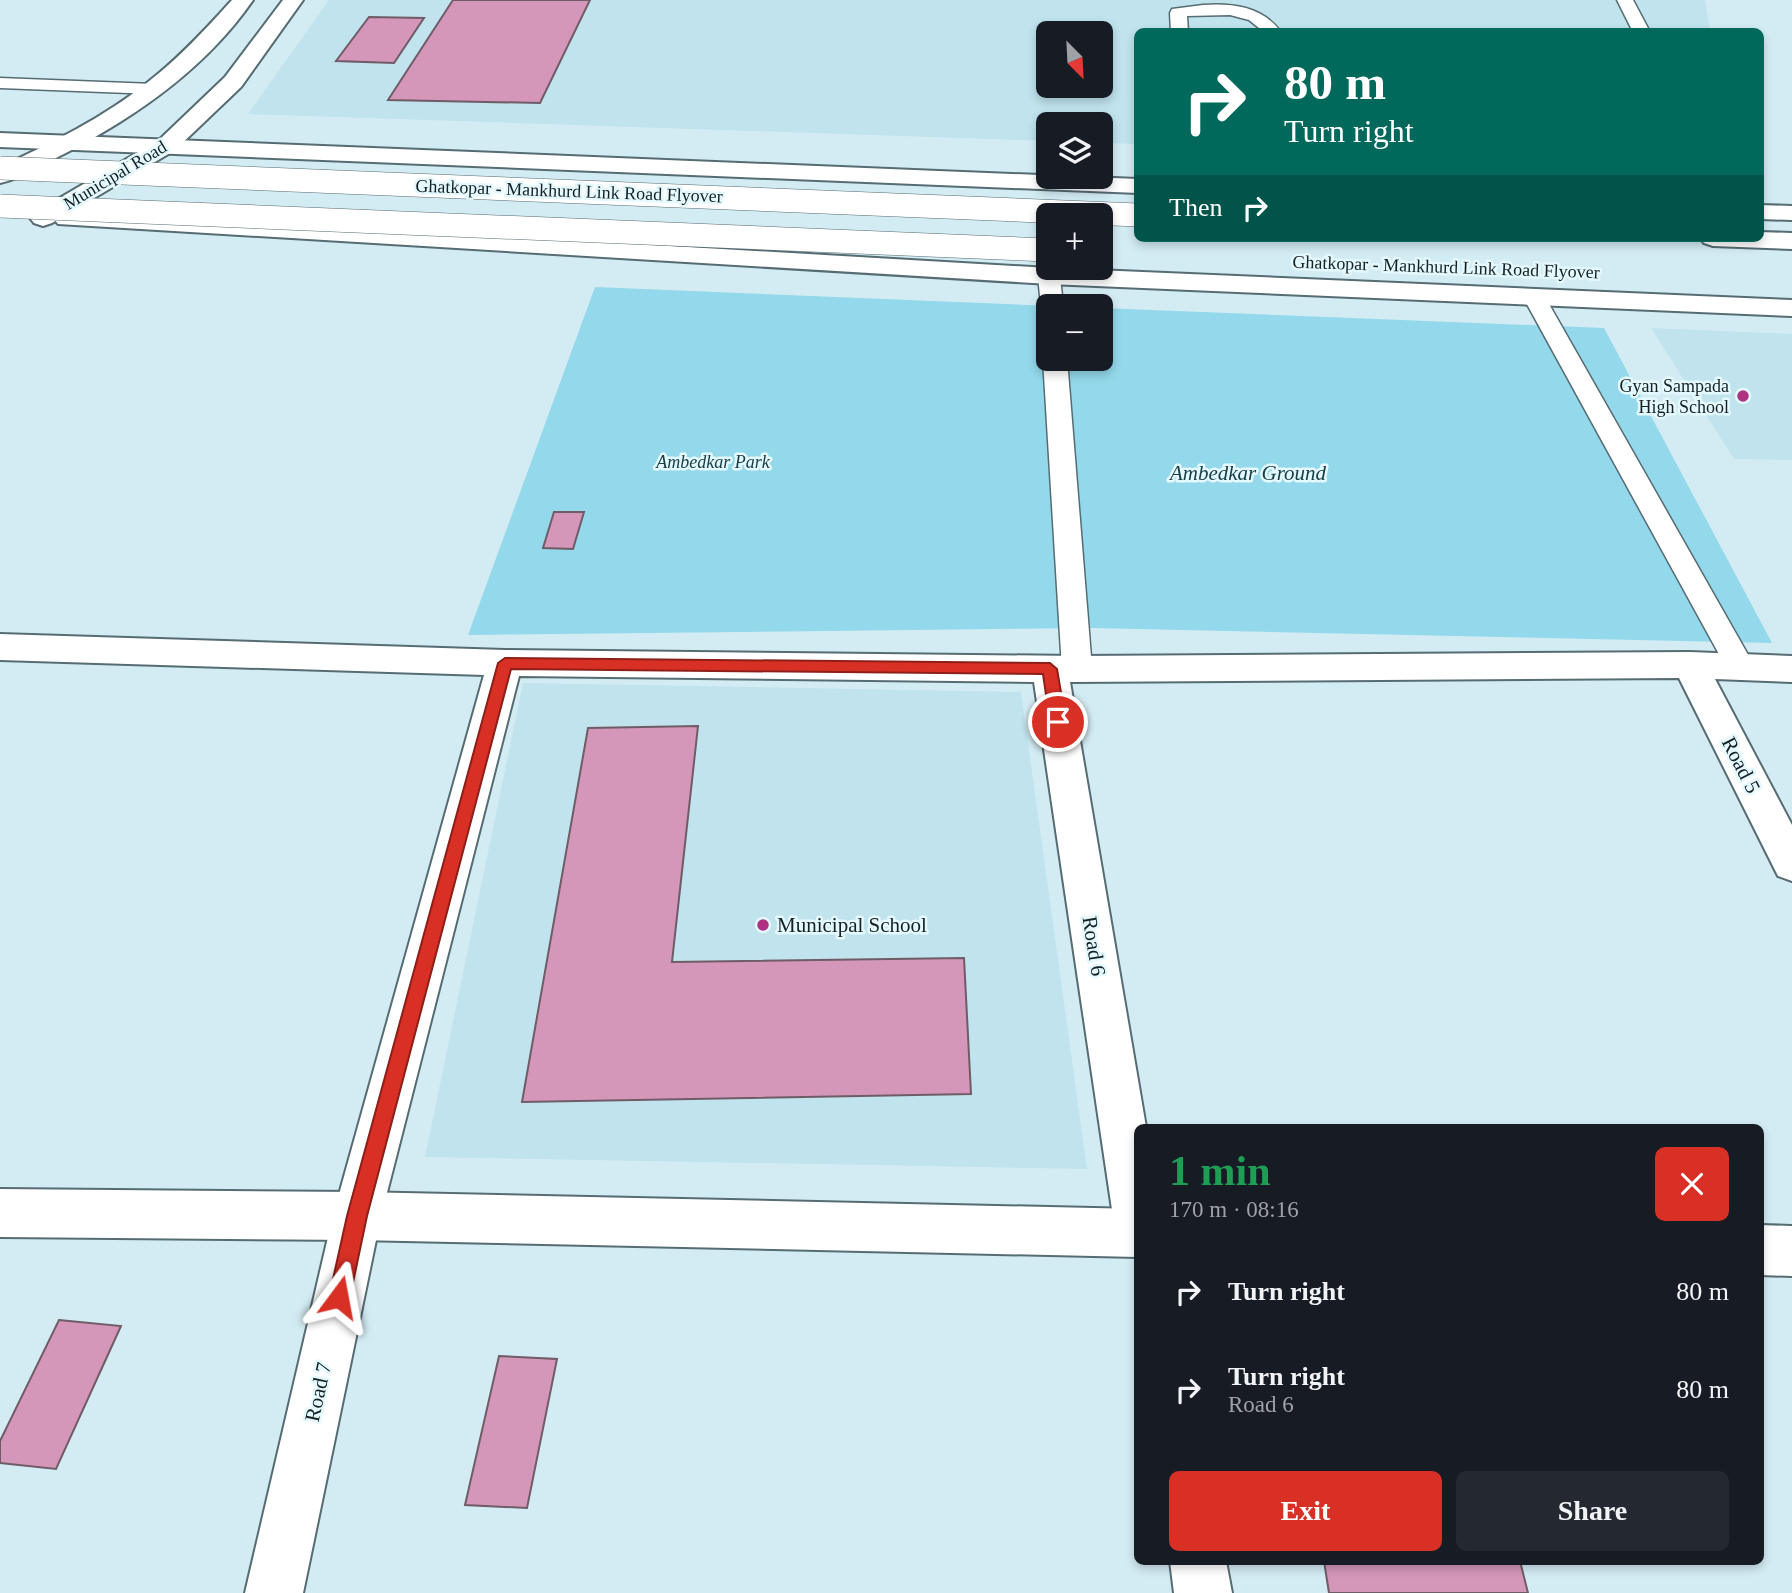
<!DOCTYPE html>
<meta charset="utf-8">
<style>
:root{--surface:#171b24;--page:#242831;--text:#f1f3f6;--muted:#9ea1a6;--accent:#d93025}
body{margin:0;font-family:"Times New Roman",serif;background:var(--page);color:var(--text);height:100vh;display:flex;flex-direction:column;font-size:26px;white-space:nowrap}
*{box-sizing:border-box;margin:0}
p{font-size:23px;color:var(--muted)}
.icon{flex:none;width:38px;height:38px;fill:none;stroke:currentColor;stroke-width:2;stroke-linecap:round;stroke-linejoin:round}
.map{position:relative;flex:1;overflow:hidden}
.details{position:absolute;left:1134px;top:1124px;width:630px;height:441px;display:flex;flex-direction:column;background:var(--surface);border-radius:10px;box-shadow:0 4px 10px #0003}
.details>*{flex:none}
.guide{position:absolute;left:1134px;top:28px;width:630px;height:214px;border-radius:10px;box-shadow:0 4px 10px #0003;background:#00695c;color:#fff;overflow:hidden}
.needle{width:46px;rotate:156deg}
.tools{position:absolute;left:1036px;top:21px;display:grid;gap:14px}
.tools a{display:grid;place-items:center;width:77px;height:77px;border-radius:10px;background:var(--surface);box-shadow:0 4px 10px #0003;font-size:35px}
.pin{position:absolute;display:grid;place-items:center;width:60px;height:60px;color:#fff;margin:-30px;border:4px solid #fff;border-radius:50%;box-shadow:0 2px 7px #0007}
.me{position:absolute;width:77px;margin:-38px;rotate:13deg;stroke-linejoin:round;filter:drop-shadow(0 0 5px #0008)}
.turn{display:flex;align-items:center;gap:24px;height:147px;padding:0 35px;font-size:32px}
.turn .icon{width:91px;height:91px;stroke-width:2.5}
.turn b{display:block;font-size:49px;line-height:60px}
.then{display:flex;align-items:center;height:66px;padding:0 35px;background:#0003;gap:14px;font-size:26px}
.round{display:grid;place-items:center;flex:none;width:74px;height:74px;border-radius:10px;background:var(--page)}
.overview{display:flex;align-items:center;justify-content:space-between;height:119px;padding:0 35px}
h1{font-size:42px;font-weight:700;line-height:52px;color:#1e9e55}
.primary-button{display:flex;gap:14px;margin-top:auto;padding:14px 35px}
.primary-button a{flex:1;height:80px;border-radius:10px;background:var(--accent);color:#fff;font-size:28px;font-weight:700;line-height:80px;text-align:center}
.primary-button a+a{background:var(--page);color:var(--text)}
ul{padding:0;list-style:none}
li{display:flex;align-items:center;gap:21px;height:98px;padding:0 35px}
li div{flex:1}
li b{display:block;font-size:26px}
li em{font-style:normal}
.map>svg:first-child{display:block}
.built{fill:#c0e3ed;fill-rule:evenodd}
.green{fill:#93d8eb}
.building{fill:#d497b9;stroke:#6f5c66;stroke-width:2}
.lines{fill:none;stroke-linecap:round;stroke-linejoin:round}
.service-casing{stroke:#566c73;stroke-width:3}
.minor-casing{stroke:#566c73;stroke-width:4}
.tertiary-casing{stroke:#566c73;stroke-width:4}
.trunk-casing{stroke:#566c73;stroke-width:4}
.service{fill:#fff;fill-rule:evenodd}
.minor{fill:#fff;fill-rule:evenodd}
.tertiary{fill:#fff;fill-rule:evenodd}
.trunk{fill:#fff;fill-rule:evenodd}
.trunk-bridge-casing{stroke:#566c73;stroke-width:24;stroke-linecap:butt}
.trunk-bridge{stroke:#fff;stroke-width:23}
.route{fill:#d93025;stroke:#8d1f18;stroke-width:2}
.poi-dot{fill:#ae3182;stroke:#e4f9fe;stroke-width:2.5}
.labels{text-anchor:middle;stroke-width:5;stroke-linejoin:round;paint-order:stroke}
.far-street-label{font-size:18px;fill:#172123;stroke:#e4f9fe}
.far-poi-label{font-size:18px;fill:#172123;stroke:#e4f9fe;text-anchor:end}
.far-park-label{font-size:18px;font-style:italic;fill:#194049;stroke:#e4f9fe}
.park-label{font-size:21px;font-style:italic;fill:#194049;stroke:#e4f9fe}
.street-label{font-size:21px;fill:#172123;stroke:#e4f9fe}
.poi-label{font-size:21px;fill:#172123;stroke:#e4f9fe;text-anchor:start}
</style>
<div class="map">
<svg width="1792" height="1593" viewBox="0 0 1792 1593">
<rect width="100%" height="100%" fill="#d3ecf3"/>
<g class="built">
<path d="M329 0H1705L1710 31 1138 32 1137 144 1101 143V124H1048V141L248 114ZM1048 33H1101V86H1048Z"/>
<path d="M1651 328 1792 334V460L1734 459Z"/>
<path d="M523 683 1021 692 1087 1169 425 1157Z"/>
</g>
<path class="green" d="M595 287 1054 306H1048V359H1101V308L1604 328 1772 643 1093 628 468 635Z"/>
<g class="building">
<path d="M453 0H590L540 103 388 100Z"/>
<path d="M369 17 424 18 394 63 336 61Z"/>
<path d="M554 512H584L573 549 543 548Z"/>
<path d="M698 726 672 962 964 958 971 1094 522 1102 588 728Z"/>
<path d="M59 1320 121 1326 56 1469 0 1463V1441Z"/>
<path d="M499 1356 557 1359 527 1508 465 1505Z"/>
<path d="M1324 1561H1520L1528 1593H1329Z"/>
</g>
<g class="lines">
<defs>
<g id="service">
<path d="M1617 0H1633L1650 32H1633Z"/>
<path d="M1203 5C1232 3 1262 6 1281 32H1264L1249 20 1230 15 1187 16 1188 32H1171L1170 13 1172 9Z"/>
<path d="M0 78 154 84 163 89 154 94 0 88Z"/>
<path d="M1049 270 1057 271 1060 276 1063 306H1048V312L1041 306 1038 276 1041 271Z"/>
<path d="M1534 290 1542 292 1545 297 1751 660 1756 668 1751 676 1741 679 1731 676 1523 297 1526 292Z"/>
<path d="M1048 354V359H1067L1092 669 1087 677 1077 680 1067 677 1062 669 1043 359Z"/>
</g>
<g id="minor">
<path d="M0 634 505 650 1077 656 1690 652 1792 656V682L1715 679 1792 825V881L1778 876 1679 678 1070 682 1146 1127H1138V1247L1121 1240 1114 1223 1034 682 519 676 381 1216 303 1593H245L333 1216 484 675 0 660Z"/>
<path d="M1170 1561H1226L1232 1593H1174Z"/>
</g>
<g id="tertiary">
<path d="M232 0H253C204 71 130 121 54 159 37 168 19 179 0 183V167C52 143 103 118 148 82 179 58 206 29 232 0Z"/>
<path d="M283 0H303L241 87 175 150 52 223 43 226 34 223 30 218 34 213 159 140 225 77Z"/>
<path d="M0 1189 357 1192 1138 1209V1257L357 1240 0 1237Z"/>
<path d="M1760 1225 1792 1226V1276L1760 1275Z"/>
</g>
<g id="trunk">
<path d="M0 133 1138 179V193L0 147Z"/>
<path d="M1760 205 1792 206V220L1760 219Z"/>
<path d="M67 211 1049 268 1792 300V316L1049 284 58 224 54 219 58 214Z"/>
<path d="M1760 232 1792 233V249L1713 246 1704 243 1700 238H1760Z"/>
</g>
</defs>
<use href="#service" class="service-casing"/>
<use href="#minor" class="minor-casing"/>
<use href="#tertiary" class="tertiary-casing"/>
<use href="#trunk" class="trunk-casing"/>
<use href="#service" class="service"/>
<use href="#minor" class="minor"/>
<use href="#tertiary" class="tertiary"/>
<use href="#trunk" class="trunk"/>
<defs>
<g id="trunk-bridge">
<path d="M0 168 1138 215"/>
<path d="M0 206 1048 250"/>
</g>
</defs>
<use href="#trunk-bridge" class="trunk-bridge-casing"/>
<use href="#trunk-bridge" class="trunk-bridge"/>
</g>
<path class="route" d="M505 658 1050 663 1057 669 1066 722 1058 727 1050 722 1043 674 511 669 367 1216 350 1297 346 1304 339 1307 332 1304 329 1297 347 1216 498 663Z"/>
<g class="poi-dot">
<circle cx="1743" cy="396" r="7"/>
<circle cx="763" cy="925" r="7"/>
</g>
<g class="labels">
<g class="far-street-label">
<text transform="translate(115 175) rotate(-31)" y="6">Municipal Road</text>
<text transform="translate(569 191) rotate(2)" y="6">Ghatkopar - Mankhurd Link Road Flyover</text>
<text transform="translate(1446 267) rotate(2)" y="6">Ghatkopar - Mankhurd Link Road Flyover</text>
</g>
<g class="far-poi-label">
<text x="1729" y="392">Gyan Sampada<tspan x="1729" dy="21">High School</tspan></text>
</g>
<g class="far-park-label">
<text x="713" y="468">Ambedkar Park</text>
</g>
<g class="park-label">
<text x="1248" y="480">Ambedkar Ground</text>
</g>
<g class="street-label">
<text transform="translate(1741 765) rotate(63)" y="7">Road 5</text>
<text transform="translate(1094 946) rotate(81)" y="7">Road 6</text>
<text transform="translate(318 1392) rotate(-78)" y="7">Road 7</text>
</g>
<g class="poi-label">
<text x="777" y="932">Municipal School</text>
</g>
</g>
</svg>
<div class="tools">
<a><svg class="needle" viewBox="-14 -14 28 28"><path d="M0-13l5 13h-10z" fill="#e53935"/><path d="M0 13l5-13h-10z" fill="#9ea1a6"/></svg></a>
<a><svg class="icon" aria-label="layers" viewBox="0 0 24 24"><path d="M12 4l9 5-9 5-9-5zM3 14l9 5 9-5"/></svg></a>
<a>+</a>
<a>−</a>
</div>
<div class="pin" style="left:1058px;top:722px;background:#d93025"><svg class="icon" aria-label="arrive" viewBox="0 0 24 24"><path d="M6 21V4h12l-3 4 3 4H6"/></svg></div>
<svg class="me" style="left:339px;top:1297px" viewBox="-20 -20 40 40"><path d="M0-17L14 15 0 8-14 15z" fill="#d93025" stroke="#fff" stroke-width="4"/></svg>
<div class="guide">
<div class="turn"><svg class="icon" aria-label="right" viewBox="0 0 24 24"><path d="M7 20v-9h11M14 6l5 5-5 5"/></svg><div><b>80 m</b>Turn right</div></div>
<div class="then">Then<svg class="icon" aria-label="right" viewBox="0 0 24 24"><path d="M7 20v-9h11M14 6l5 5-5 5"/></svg></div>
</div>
<section class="details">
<div class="overview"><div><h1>1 min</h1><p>170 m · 08:16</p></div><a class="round" style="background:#d93025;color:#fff"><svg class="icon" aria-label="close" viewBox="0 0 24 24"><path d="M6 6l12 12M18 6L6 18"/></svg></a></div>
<ul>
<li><svg class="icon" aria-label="right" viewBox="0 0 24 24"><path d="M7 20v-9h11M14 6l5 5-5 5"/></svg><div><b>Turn right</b></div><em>80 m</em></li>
<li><svg class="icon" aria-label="right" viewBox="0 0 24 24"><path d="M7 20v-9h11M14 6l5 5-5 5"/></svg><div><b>Turn right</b><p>Road 6</p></div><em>80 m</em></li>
</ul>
<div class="primary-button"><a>Exit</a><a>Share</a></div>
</section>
</div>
